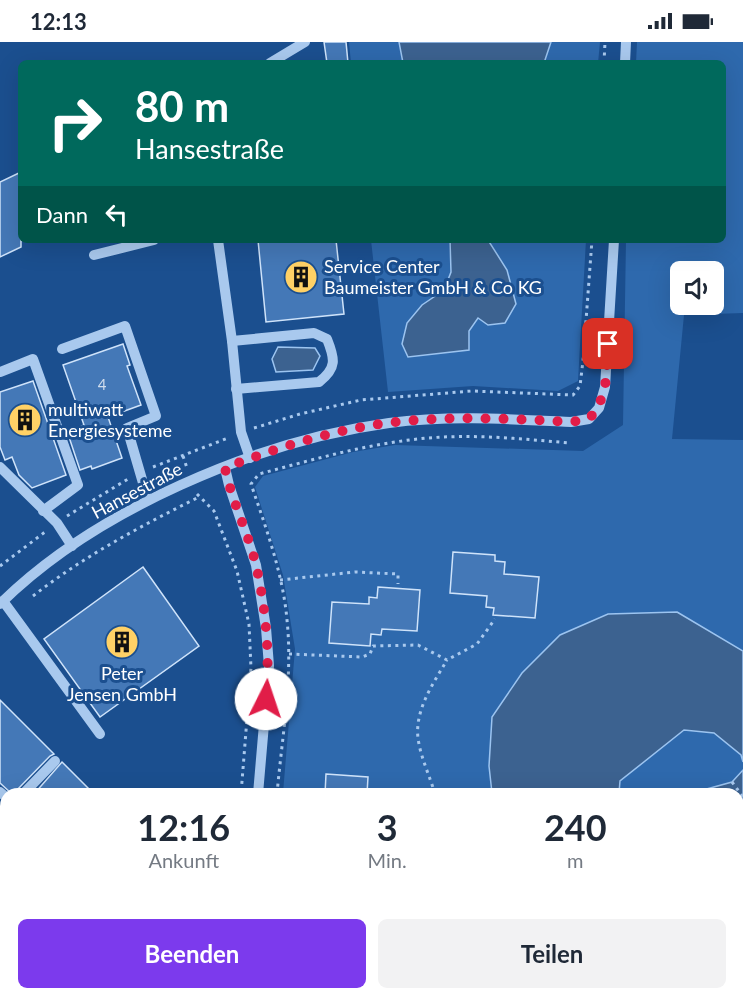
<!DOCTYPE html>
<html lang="de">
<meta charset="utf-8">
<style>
:root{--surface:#fff;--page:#f2f2f3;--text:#1f2937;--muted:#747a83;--accent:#7c3aed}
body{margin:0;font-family:Lato,sans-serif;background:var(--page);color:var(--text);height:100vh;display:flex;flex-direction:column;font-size:22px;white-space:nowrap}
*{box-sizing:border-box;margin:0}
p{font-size:20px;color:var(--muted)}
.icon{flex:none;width:33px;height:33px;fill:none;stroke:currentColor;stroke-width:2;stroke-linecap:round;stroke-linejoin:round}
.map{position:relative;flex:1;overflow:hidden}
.sheet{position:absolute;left:0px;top:746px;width:744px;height:212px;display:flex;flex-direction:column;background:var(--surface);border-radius:18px 18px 0 0;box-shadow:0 6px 24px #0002}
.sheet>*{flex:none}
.hud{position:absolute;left:18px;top:18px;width:708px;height:183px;border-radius:9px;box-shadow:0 6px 24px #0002;background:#00695c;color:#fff;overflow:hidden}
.tools{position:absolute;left:670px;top:219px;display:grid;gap:12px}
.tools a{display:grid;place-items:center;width:54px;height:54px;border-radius:9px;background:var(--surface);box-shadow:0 6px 24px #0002;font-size:30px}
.pin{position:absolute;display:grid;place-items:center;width:51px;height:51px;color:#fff;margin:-26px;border-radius:12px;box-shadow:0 3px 9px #0006}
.me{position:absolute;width:66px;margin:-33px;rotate:4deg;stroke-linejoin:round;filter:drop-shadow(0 0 4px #0008)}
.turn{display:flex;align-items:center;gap:21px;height:126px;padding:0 18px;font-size:27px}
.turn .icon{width:78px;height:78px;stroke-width:2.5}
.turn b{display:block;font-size:42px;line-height:51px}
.then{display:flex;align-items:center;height:57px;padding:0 18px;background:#0003;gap:12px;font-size:22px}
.eta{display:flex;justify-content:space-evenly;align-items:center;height:102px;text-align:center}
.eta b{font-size:36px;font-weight:700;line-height:42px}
.button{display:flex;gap:12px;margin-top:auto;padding:12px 18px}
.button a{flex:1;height:69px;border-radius:9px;background:var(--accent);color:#fff;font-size:24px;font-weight:700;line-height:69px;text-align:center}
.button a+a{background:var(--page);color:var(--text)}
.status{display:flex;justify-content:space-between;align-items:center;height:42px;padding:0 30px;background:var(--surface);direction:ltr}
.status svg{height:16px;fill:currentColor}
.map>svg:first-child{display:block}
.green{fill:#2e69ad;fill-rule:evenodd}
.water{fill:#3c6290;stroke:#9cc4f0;stroke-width:1.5}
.building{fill:#4478b7;stroke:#cfe3fa;stroke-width:1.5}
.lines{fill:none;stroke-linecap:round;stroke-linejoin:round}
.path{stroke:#a9c9ee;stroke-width:3;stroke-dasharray:3 4.5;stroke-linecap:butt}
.minor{stroke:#a9c9ee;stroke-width:10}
.route{stroke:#e11d48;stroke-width:10;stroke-dasharray:0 18}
.labels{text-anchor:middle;stroke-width:6;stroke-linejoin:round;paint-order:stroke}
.number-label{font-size:15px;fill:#d0dded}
.poi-label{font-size:18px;fill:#fff;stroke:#1b4f8f;text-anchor:start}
.street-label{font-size:18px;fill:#fff;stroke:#1b4f8f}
</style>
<div class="status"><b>12:13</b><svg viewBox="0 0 49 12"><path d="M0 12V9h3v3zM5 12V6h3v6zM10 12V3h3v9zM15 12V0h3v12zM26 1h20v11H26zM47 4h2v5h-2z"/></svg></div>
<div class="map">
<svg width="743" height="956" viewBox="0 0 743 956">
<rect width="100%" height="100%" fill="#1b4f8f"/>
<g class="green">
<path d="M349 0H399L403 21H351Z"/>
<path d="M551 0H600L598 21H544Z"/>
<path d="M637 0H743V271L684 273 672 397 743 398V956H576V951H738V752L283 751 295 607 283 533 255 445 263 434 353 410 395 403 583 409 623 383 626 198H723V21H636ZM681 230H714V262H681Z"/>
<path d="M371 198H449L451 230 444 248 422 263 469 289 507 228 488 198H586L578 339 558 349 473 344 388 350Z"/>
</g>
<g class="water">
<path d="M399 0H551L544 21H403Z"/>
<path d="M450 198H488L507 228 516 262 505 281 488 283 478 276 469 289V308L408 315 402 302 407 281 422 263 444 248 451 230Z"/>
<path d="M278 305 315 306 320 314 313 328 276 330 272 317Z"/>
<path d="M677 570 743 609V720L741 713 714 691 684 688 620 739 619 751H492L489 724 492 675 522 631 560 593 608 572Z"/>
<path d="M743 728V761L738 765V752L692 751 732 740Z"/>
</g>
<g class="building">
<path d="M324 0H346L348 21H327Z"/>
<path d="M21 130V205L0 215V140Z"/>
<path d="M258 198H336L344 272 266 280Z"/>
<path d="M123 302 130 323 127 324 141 363 108 375 122 416 92 427 91 424 80 428 67 389 84 383 63 323Z"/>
<path d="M33 339 66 433 32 446 19 433 12 415 5 418 0 405V350Z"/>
<path d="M453 510 495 513V519L505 520 504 532 539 535 535 576 493 573 494 566 486 565 487 554 450 551Z"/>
<path d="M143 525 199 604 100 675 44 597Z"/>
<path d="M378 545 420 548 417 589 382 587 381 593 371 592 370 604 329 601 332 560 369 562V555L377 556Z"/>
<path d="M0 658 54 712 50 714 18 747 16 752H12L0 741Z"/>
<path d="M62 720 94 752H34Z"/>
<path d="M326 732 368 735 367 752H325Z"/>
</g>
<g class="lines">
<g class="path">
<path d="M604 21 605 0"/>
<path d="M254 386 300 372 361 358 472 349 573 353 580 344 583 319 592 198"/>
<path d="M183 414 187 426"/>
<path d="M153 425 228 396"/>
<path d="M197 452 214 469 237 529 249 582 251 626 241 752"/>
<path d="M67 474 128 437"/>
<path d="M0 524 45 490"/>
<path d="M280 538 355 530 398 532V542"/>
<path d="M33 554C84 514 141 484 199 455"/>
<path d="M289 612 362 615 370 612 373 604 418 603 447 618 477 602 495 577"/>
<path d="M732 740 743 755"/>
<path d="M277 752C282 695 293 635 287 578 283 532 266 486 251 442L259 432C315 417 370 401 428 396 475 392 523 397 570 401"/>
<path d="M435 752C430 735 422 718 419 702 412 671 433 642 447 618"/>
<path d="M258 956 259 951"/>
</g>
<g class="minor">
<path d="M270 21 305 0"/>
<path d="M625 21 626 0"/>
<path d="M218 198 232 299 241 390 250 416"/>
<path d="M94 213 154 198"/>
<path d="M232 299 314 291 327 297C335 317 337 326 319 340L236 347"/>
<path d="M62 307 125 284 156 374 127 386 148 458"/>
<path d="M0 330 33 317 78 443 43 469"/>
<path d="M0 425 57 481 72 504"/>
<path d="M225 426 229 443 256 523 266 586 269 624 258 752"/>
<path d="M3 559 100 692"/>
<path d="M0 562C95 468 257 399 389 381 449 373 510 377 571 380L589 377 599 366 605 345 614 198"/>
<path d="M0 750 6 755"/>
<path d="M23 752 55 719"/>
<path d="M0 795 6 800"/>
<path d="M0 822 6 814"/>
<path d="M241 956 242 951"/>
</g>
</g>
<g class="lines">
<path class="route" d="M266 657C270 612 266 567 256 523 248 490 232 460 225 426 266 410 309 396 352 387 423 372 498 376 571 380L589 377C609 354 606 331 608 302"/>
</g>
<defs>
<symbol id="building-disc" viewBox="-11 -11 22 22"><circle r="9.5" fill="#ffd166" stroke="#1b4f8f"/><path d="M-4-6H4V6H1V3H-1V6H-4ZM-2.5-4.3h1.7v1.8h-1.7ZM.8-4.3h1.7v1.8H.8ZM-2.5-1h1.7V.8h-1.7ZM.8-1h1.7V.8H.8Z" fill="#111"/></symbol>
</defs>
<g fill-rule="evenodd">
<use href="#building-disc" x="282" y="216" width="38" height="38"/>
<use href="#building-disc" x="6" y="359" width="38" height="38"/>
<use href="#building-disc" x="103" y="581" width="38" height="38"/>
</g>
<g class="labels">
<g class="number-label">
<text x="102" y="348">4</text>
</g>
<g class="poi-label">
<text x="324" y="231">Service Center<tspan x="324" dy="21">Baumeister GmbH &amp; Co KG</tspan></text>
<text x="48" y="374">multiwatt<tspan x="48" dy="21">Energiesysteme</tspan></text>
<text x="122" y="638" text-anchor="middle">Peter<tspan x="122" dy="21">Jensen GmbH</tspan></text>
</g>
<g class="street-label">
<text transform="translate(137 449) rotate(-28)" y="6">Hansestraße</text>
</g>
</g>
</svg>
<div class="tools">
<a><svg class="icon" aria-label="sound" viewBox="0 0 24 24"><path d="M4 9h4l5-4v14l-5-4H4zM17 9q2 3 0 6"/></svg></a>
</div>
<div class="pin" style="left:608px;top:302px;background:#d93025"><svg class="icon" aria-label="arrive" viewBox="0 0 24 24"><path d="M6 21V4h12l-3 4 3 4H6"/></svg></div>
<svg class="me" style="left:266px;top:657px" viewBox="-20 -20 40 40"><circle r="19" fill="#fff"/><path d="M0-13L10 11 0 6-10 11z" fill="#e11d48"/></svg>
<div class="hud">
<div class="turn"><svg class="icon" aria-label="right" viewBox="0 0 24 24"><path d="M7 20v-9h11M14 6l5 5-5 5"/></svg><div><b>80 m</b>Hansestraße</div></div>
<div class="then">Dann<svg class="icon" aria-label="left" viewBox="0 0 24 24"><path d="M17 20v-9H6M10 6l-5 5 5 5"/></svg></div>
</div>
<section class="sheet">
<div class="eta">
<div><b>12:16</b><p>Ankunft</p></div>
<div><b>3</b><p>Min.</p></div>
<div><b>240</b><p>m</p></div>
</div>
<div class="button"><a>Beenden</a><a>Teilen</a></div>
</section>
</div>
